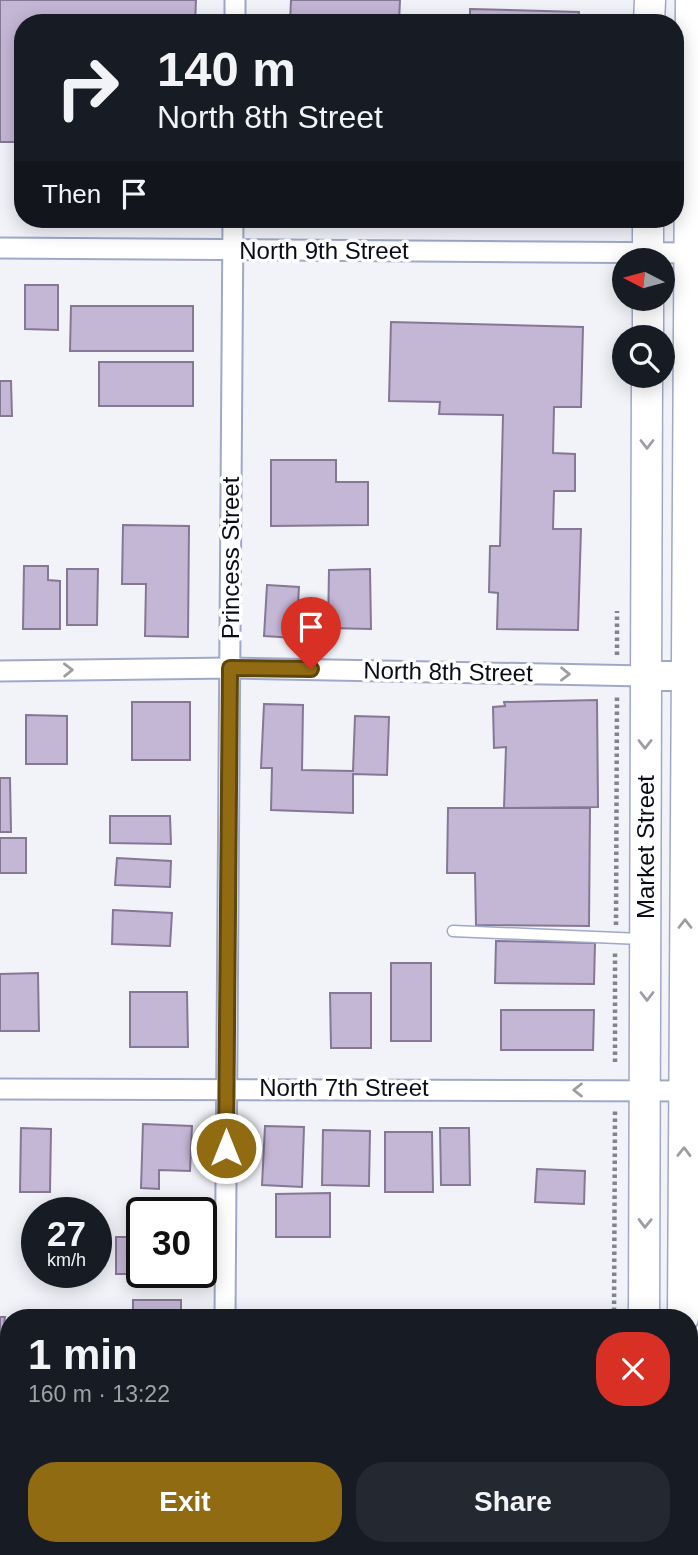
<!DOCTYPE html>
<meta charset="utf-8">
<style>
:root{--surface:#171b24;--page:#242831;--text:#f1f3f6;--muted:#9ea1a6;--accent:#916b12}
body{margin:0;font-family:Helvetica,sans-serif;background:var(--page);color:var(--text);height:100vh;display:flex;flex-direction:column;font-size:26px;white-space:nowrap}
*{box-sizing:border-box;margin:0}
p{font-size:23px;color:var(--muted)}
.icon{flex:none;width:38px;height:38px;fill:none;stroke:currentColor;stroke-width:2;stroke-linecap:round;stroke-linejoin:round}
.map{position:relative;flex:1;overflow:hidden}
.drawer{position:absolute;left:0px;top:1309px;width:698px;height:247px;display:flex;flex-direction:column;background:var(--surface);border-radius:28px 28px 0 0;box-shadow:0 4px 18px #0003}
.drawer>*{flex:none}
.hud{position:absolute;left:14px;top:14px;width:670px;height:214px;border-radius:28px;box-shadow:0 4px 18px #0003;background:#171b24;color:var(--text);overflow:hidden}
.needle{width:46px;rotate:276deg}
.tools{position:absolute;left:612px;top:248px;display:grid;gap:14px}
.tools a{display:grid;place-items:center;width:63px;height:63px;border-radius:50%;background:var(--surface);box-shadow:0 4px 18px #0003;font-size:35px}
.speed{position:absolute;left:21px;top:1197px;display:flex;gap:14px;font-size:35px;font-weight:700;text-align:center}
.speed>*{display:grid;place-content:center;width:91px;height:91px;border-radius:50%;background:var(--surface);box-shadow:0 4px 18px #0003;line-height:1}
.speed small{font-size:18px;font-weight:400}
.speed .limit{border:4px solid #111;border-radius:10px;background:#fff;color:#111}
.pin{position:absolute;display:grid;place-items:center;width:60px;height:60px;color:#fff;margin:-72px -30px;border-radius:50% 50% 50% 0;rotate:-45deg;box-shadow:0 0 7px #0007}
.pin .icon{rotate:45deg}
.me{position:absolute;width:77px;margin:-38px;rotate:0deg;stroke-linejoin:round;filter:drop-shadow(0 0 5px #0008)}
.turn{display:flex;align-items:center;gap:24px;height:147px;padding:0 28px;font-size:32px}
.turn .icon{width:91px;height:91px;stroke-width:2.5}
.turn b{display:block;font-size:49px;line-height:60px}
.then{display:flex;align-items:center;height:66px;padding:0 28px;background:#0003;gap:14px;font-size:26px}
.round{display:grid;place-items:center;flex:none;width:74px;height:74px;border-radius:28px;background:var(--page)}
.summary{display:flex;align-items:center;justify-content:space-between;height:119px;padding:0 28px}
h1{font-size:42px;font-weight:800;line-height:52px}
.primary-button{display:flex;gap:14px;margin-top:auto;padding:14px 28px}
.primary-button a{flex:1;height:80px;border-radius:28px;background:var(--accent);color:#fff;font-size:28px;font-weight:800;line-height:80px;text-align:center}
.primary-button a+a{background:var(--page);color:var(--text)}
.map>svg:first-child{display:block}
.building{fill:#c4b6d5;stroke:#857895;stroke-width:2}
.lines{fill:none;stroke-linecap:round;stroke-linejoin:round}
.lane-casing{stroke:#9fa8c7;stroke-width:13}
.street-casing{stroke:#9fa8c7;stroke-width:23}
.secondary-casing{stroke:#9fa8c7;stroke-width:32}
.primary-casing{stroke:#9fa8c7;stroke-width:33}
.path{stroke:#82848c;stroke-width:4.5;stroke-dasharray:3.5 3.5;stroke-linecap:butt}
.lane{stroke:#fff;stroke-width:10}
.street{stroke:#fff;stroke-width:19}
.secondary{stroke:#fff;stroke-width:28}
.primary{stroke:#fff;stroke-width:30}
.oneway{stroke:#9d9ea3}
.route-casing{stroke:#5e460c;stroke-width:18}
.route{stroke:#916b12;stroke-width:12}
.labels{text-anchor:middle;stroke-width:7;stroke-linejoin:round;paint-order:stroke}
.street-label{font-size:24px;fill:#0a0d18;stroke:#fff}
</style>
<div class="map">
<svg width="698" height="1555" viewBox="0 0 698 1555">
<rect width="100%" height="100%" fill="#f1f3f9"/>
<g class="building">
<path d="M0 0H196L195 23H23V142H0Z"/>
<path d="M291 0H400L399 23H290Z"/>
<path d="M470 9 579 12 578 23H470Z"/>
<path d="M25 285H58V330L25 329Z"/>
<path d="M71 306H193V351H70Z"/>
<path d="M391 322 583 327 581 407H554L553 453 575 454V491H554L553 529H581L578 630 497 629 498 593 489 592 490 546H500L503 415 439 414 440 402 389 401Z"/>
<rect x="99" y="362" width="94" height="44"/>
<path d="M0 381H11L12 416H0Z"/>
<path d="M271 460H336V482H368V525L271 526Z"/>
<path d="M123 525 189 526 188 637 145 636 146 584H122Z"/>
<path d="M24 566H48V580L60 581V629H23Z"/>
<path d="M67 569H98L97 625H67Z"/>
<path d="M370 569 371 629 328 628 329 570Z"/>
<path d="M267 585 299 587 296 638 264 636Z"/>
<path d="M597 700 598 807 504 808 506 747 494 748 493 707 505 706 504 702Z"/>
<rect x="132" y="702" width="58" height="58"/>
<path d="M264 704 303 705 302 770 353 771 355 716 389 717 387 775 353 774V813L271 810 272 768H261Z"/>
<path d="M26 715 67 716V764H26Z"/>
<path d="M0 778H10L11 832H0Z"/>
<path d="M448 808H590L589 926 476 925 475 873H447Z"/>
<path d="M110 816H170L171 844 110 843Z"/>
<rect x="0" y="838" width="26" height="35"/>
<path d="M117 858 171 861 170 887 115 885Z"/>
<path d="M113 910 172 913 170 946 112 944Z"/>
<path d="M496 941 595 943 594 984 495 983Z"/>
<rect x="391" y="963" width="40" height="78"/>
<path d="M38 973 39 1031H0V974Z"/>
<path d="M130 992H187L188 1047H130Z"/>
<path d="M330 993H371V1048H331Z"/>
<path d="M501 1010H594L593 1050H501Z"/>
<path d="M143 1124 192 1126 190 1171 159 1170V1189L141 1188Z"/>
<path d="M265 1126 304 1127 302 1187 262 1185Z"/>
<path d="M21 1128 51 1129 50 1192H20Z"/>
<path d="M440 1128H469L470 1185H441Z"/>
<path d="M323 1130 370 1131 369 1186 322 1185Z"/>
<path d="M385 1132H432L433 1192H385Z"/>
<path d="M537 1169 585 1171 584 1204 535 1202Z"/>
<path d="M330 1193V1237H276V1194Z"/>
<path d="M116 1237H142V1272L178 1274H116Z"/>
<rect x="133" y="1300" width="48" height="18"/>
<path d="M0 1317H5L2 1340H0Z"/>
<path d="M2 1358H9V1420H0Z"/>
<rect x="269" y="1547" width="60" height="8"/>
<rect x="367" y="1547" width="32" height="8"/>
<rect x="553" y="1547" width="38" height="8"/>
</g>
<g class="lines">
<defs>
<path id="lane" d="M453 931 641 939"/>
<g id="street">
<path d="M235 23V0"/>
<path d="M0 248 698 253"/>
<path d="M0 671 230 668 645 676"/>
<path d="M0 1089 695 1091"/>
<path d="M225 1318 233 219"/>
<path d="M0 1506H9"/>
<path d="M690 1517H698"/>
<path d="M223 1555V1547"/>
</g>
<path id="secondary" d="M645 676H698"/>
<g id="primary">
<path d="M649 23 650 0"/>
<path d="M648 261V219"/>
<path d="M648 338V299"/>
<path d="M644 1318 647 376"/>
<path d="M683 1318 691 0"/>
<path d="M681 1547V1555"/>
<path d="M642 1555V1547"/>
</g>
</defs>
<use href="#lane" class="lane-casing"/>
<use href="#street" class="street-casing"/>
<use href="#secondary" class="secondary-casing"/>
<use href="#primary" class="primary-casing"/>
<g class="path">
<path d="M621 298V272"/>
<path d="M620 372V338"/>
<path d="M617 655V611"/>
<path d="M616 925 617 695"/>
<path d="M615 1062V951"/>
<path d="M614 1318 615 1111"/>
</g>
<use href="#lane" class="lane"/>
<use href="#street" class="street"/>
<use href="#secondary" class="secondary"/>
<use href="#primary" class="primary"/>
</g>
<defs><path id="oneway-chevron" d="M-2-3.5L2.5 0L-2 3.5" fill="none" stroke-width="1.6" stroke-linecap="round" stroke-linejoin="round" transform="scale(1.75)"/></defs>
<g class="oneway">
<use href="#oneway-chevron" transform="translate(647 444) rotate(90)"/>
<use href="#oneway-chevron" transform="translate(68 670) rotate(-1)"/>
<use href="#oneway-chevron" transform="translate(565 674) rotate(1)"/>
<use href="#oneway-chevron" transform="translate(645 744) rotate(90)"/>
<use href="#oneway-chevron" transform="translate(685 924) rotate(-90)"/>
<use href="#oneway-chevron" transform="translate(647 996) rotate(90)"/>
<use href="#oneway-chevron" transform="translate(578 1090) rotate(-180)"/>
<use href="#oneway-chevron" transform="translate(684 1152) rotate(-89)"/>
<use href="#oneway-chevron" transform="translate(645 1223) rotate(91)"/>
</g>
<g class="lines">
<defs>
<path id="route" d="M226 1148 230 668 311 669"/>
</defs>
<use href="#route" class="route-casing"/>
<use href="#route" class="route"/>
</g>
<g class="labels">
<g class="street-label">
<text x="324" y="259">North 9th Street</text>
<text transform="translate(231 558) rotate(-90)" y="8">Princess Street</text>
<text transform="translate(448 672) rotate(1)" y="8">North 8th Street</text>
<text transform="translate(646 847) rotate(-90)" y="8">Market Street</text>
<text x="344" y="1096">North 7th Street</text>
</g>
</g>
</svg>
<div class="tools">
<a><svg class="needle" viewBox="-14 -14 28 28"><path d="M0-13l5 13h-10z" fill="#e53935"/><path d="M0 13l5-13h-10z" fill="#9ea1a6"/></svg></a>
<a><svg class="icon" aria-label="search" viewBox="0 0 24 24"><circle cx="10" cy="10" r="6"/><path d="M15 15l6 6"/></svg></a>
</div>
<div class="speed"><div>27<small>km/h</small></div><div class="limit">30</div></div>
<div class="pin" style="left:311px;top:669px;background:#d93025"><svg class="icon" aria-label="arrive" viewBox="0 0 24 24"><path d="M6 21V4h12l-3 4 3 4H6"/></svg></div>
<svg class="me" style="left:226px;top:1148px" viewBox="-20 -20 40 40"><circle r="17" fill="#916b12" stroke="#fff" stroke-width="3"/><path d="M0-11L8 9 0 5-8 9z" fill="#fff"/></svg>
<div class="hud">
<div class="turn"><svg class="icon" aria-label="right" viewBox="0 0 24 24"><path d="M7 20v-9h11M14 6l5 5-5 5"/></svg><div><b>140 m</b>North 8th Street</div></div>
<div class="then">Then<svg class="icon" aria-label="arrive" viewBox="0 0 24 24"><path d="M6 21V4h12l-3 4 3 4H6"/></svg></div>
</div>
<section class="drawer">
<div class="summary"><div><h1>1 min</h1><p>160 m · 13:22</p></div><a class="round" style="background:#d93025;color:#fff"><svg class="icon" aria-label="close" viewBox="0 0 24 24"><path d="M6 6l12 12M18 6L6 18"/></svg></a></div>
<div class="primary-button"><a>Exit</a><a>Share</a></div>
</section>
</div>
